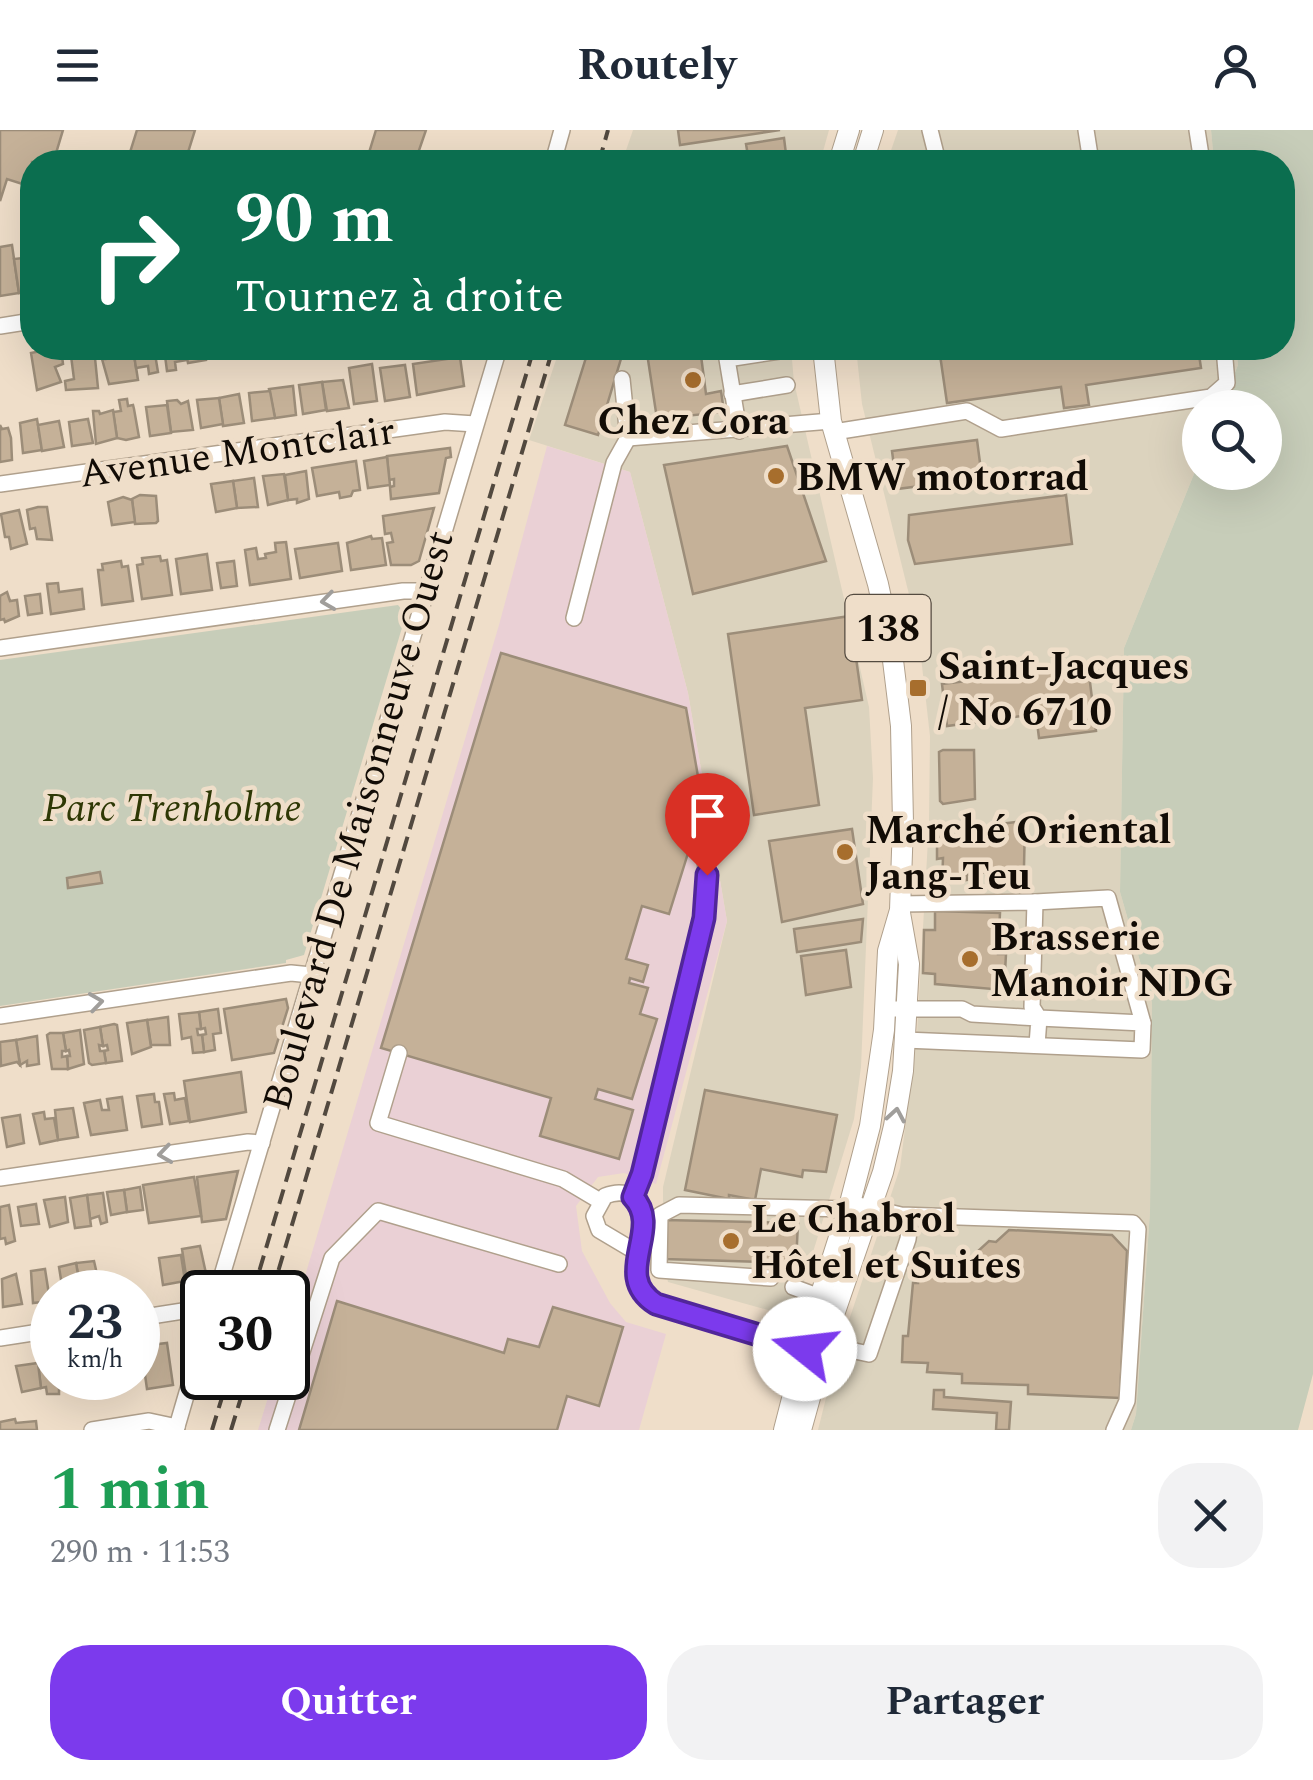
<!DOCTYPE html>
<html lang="fr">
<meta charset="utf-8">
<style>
:root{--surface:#fff;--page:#f2f2f3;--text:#1f2937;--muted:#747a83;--accent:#7c3aed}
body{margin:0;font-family:Spectral,serif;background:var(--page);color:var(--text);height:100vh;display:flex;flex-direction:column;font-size:38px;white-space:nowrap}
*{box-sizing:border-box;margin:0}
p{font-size:32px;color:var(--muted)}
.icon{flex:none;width:55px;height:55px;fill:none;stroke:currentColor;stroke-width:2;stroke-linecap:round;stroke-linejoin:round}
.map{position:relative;height:1300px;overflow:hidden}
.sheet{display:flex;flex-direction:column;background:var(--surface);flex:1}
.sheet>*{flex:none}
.guide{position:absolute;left:20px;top:20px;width:1275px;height:210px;border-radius:40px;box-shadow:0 10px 40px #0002;background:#0b6e4f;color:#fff;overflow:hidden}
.fabs{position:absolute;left:1182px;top:260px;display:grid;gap:20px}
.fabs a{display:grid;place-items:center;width:100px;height:100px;border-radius:50%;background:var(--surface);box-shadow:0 10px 40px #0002;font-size:50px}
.speed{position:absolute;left:30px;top:1140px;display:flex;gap:20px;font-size:50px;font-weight:700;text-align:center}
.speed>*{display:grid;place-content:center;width:130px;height:130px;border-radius:50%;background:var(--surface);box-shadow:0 10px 40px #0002;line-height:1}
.speed small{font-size:25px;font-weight:400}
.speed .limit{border:5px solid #111;border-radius:15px;background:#fff;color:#111}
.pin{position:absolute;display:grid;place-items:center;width:85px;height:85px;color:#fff;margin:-102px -42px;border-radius:50% 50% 50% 0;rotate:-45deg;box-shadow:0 0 10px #0007}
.pin .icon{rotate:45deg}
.me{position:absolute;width:110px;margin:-55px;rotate:286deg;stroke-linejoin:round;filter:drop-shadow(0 0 8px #0008)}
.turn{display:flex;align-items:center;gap:35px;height:210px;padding:0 50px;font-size:45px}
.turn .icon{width:130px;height:130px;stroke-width:2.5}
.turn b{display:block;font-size:70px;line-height:85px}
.round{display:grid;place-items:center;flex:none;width:105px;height:105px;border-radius:40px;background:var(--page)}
.summary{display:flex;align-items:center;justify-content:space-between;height:170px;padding:0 50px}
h1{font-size:60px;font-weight:700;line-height:75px;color:#1e9e55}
.button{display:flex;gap:20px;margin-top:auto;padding:20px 50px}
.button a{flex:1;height:115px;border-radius:40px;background:var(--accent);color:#fff;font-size:40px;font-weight:700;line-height:115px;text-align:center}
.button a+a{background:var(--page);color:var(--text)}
header{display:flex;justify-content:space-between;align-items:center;height:130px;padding:0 50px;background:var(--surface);font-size:45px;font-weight:700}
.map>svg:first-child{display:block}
.commercial{fill:#dcd3be}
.industrial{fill:#ead0d5}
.green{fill:#c7cdb9}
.building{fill:#c5b198;stroke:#9c8d79;stroke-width:2.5}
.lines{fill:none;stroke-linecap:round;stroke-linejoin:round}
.minor-casing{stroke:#b0a08c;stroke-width:18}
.major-casing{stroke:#b0a08c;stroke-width:22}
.minor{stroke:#fff;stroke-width:15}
.major{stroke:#fff;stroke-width:20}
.rail{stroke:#52493f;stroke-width:4;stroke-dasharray:15 8;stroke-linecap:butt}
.oneway{stroke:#a09e9b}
.route-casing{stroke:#51269a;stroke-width:25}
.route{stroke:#7c3aed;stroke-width:18}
.poi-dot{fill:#a76e2d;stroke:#efdec9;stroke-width:4}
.labels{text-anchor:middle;stroke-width:9;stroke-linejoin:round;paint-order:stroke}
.shield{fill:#efdec9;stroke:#544b40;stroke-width:2.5}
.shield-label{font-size:38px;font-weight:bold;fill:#120c06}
.poi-label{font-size:40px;font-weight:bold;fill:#120c06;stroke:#efdec9;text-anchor:start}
.street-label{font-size:40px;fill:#120c06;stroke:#efdec9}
.park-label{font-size:40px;font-style:italic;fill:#2e3805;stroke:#efdec9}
</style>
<header><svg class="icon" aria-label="menu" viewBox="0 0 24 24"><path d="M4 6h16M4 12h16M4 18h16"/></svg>Routely<svg class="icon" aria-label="person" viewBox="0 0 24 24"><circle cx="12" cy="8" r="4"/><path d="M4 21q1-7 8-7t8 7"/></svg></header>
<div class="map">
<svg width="1313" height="1300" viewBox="0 0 1313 1300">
<rect width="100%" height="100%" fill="#efdec9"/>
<g class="commercial">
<path d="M633 0H829L820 32H622Z"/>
<path d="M898 0H1211L1214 32H887Z"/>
<path d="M560 218H791L794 252 869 577 873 648 861 937 854 989 793 1187 668 1152 663 1130V1057L727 791 688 563 630 342 529 310Z"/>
<path d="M856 218H1236L1238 235 1221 277 1200 278V329L1124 518 1120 762 1152 873 1150 1081 1136 1284 1131 1300H818L835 1232 900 1038 917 903 929 692 930 606 918 501 862 274Z"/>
</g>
<path class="industrial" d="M547 316 630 342 688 563 727 791 656 1054 624 1043 598 1047 576 1076 582 1121 610 1173 626 1192 666 1204 639 1300H258L274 1248H288V1203L499 495Z"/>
<g class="green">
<path d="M1211 0H1313V1244L1298 1300H1131L1136 1284 1150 1081 1152 873 1120 762 1124 518 1200 329V342H1265V278L1221 277 1238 235 1236 218H1282V32H1214Z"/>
<path d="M398 475 403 481 404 491 304 825 286 830V833L0 876V530Z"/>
</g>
<g class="building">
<path d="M0 0H63L54 30 61 32H32V57L7 49 0 71Z"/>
<path d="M137 0H195L185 32H127Z"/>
<path d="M376 0H426L415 32H383L368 26Z"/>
<path d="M678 0H780L680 15Z"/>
<path d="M784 8 787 32H749L746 14Z"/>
<path d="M528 22V32H495L494 27Z"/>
<path d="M12 115 19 163 0 166V117Z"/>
<path d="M32 127V161L19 163 14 129Z"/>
<path d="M36 218H61L63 234 55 237 61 252 37 260 31 223 36 222Z"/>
<path d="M70 218H94L98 258 66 260 65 251 74 249Z"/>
<path d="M103 218H133L138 250 109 254 102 229H105Z"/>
<path d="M133 218H154L158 242 149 244 148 236 136 238Z"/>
<path d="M164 218H185L187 230 175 232 176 240 167 241Z"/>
<path d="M185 218H206V230L188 233Z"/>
<path d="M589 218 623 222 598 305 565 295Z"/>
<path d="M682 218H700L706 264 721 261 724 282 657 289 647 223Z"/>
<path d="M939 218H1198L1201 238 1086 255 1089 275 1064 278 1061 257 947 273Z"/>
<path d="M460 227 464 256 417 265 413 234Z"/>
<path d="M372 234 377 271 354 274 349 238Z"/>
<path d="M405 235 410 267 385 271 380 238Z"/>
<path d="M343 250 349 278 327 281 322 252Z"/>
<path d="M322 252 326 280 303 284 299 255Z"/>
<path d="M293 256 296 285 275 288 269 259Z"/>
<path d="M270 261 275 288 252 291 249 263Z"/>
<path d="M239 264 244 293 223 296 219 268Z"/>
<path d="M219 268 223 294 201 298 197 270Z"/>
<path d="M127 269 128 276 133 275 134 279 139 307 126 310 117 308 113 282 121 281 119 270Z"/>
<path d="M177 270 181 274 188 271 193 300 171 302 167 271Z"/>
<path d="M167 275 171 303 150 306 146 277Z"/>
<path d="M113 280 117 308 96 314 93 281H99L100 284Z"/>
<path d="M37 289 42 320 23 323 20 293Z"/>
<path d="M88 289 93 313 72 316 69 292Z"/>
<path d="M59 291 64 317 42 321 38 295Z"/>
<path d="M0 295 2 299 8 298 11 308 12 330 0 332Z"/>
<path d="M977 310 982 348 897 359 892 321Z"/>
<path d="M787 316 826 431 693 464 664 335Z"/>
<path d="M450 318 451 327 446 328 439 363 391 369 390 357 394 356V349L389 350 387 326Z"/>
<path d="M387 327 390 355 368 358 364 331Z"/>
<path d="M356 331 360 360 353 361 351 366 340 368 339 362 317 366 312 338Z"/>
<path d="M306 341 309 369 297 373V369L288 370 285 345Z"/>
<path d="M284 344 288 370 268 375 263 346Z"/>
<path d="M254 348 258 377 237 378 233 351Z"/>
<path d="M233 351 237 378 216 382 211 354Z"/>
<path d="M140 365 156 366 158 391 156 393 135 394 132 369Z"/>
<path d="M1066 365 1072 414 915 434 908 410 909 385Z"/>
<path d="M123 367 132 370 135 392 112 395 108 372Z"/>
<path d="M38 377H47L52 410 37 409 35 398 30 399 27 380Z"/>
<path d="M434 378 419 431 411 435H391L387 413 393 412 391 403 385 404 383 386Z"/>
<path d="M19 380 27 414 11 419 9 407H5L1 384Z"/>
<path d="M371 406 372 409 382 408 386 435 351 440 347 413Z"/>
<path d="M286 412 291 449 250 455 245 420 256 418 258 429 266 428 265 424 276 422 275 413Z"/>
<path d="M338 413 342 441 300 448 295 419Z"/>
<path d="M207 424 212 460 181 464 176 429Z"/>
<path d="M160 426 161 431 167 430 172 465 142 469 137 435 143 434 142 428Z"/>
<path d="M121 431 122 437 128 436 133 471 102 475 98 440H103L102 434Z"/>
<path d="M234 431 237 456 221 458 217 433Z"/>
<path d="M58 453 59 462 82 459 84 479 51 484 47 454Z"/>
<path d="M7 462 10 471 17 470 19 486 5 492 4 489 0 490V466Z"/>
<path d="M40 464 42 483 28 485 25 466Z"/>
<path d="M850 486 862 570 805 578 819 675 754 685 728 504Z"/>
<path d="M501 523 686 578 703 675 669 784 642 776 626 829 648 835 643 852 630 848 629 853 648 858 640 884 657 889 632 969 598 959 595 969 633 980 619 1029 540 1006 551 968 381 918Z"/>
<path d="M1088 536 1096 601 1039 608 1036 584 947 596 942 554Z"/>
<path d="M943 620H974L975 669 943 674 940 671 939 622Z"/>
<path d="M1025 691 1024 737 967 745V750L942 754 943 728 937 729V707L967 706V699H991L992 695Z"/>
<path d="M852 699 863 774 782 792 769 711Z"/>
<path d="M100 742 102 753 68 758 67 748Z"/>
<path d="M935 781 1000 783 998 824H1006L1004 860 935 854V844L923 843 924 800H935Z"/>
<path d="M863 789 861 812 797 822 794 799Z"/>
<path d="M846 820 851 857 806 865 801 826Z"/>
<path d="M286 869 288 878 274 923 232 930 224 879Z"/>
<path d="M218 879 221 903 213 904 215 920 204 922 202 905 206 904 205 898 201 899 199 882Z"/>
<path d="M199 882 201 899H197L198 905H202L204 922 193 923 191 907 182 909 179 884Z"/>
<path d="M168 887 170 915H151L147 890Z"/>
<path d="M147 890 151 917 132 924 127 893Z"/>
<path d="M114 894 117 895 122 931 106 933 104 921 108 920 107 915 103 916 100 897Z"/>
<path d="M100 897 103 916 99 915 100 921H104L106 933 92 935 89 933 84 900Z"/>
<path d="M80 900 84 934 68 939 67 926H70L69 920 66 921 63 903Z"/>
<path d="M50 903H63L66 921H62V927L67 926 68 939H52L47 905Z"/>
<path d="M37 906 39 934 27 936V931L20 935 16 910Z"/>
<path d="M16 910 20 935 17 932 1 936 0 912Z"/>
<path d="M241 942 246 982 190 992 184 951Z"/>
<path d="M705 960 837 985 826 1042 803 1040 802 1047 761 1039 755 1070 729 1065V1069L685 1060Z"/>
<path d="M174 963 175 970 185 968 189 991 170 994 164 964Z"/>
<path d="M154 964 155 972H159L162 994 142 997 137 966Z"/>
<path d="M122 967 127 1000 91 1005 84 973 100 970 102 980H109L107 969Z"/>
<path d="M73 978 78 1007 58 1010 55 980Z"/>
<path d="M44 982 45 989 54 988 58 1010 40 1014 33 984Z"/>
<path d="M20 985 24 1013 7 1017 2 988Z"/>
<path d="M238 1041 226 1089 202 1092 197 1047Z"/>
<path d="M194 1047 201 1086 149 1093 143 1055Z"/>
<path d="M140 1057 143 1080 127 1082 124 1060Z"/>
<path d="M124 1060 127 1082 111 1085 107 1062Z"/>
<path d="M103 1063 107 1092 101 1094 99 1086 90 1089 87 1065Z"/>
<path d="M87 1065 91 1096 75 1098 70 1068Z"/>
<path d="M65 1067 68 1092 50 1097 44 1070Z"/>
<path d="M36 1074 39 1094 21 1096 18 1077Z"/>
<path d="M9 1075 15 1111 6 1114 5 1108 0 1109V1077Z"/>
<path d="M665 1090 798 1093 796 1133 664 1129Z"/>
<path d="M1009 1100 1112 1105 1127 1121 1120 1268 1028 1264V1255L962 1253V1244L927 1242 928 1233 902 1232 903 1206H908L913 1153H918L919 1126 957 1128 956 1135 965 1145 966 1132 989 1111 996 1112Z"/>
<path d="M200 1116 207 1148 187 1152 182 1119Z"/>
<path d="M181 1125 185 1151 163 1155 159 1128Z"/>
<path d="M94 1131 101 1162H81L76 1133Z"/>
<path d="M76 1133 81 1162H63L59 1137Z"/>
<path d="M45 1139 50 1171 33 1173 31 1141Z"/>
<path d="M16 1144 22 1174 3 1177 2 1149Z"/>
<path d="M337 1171 504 1223 508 1209 539 1217 553 1177 623 1197 599 1276 567 1266 557 1300H299Z"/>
<path d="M167 1213 173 1255 147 1259 141 1216Z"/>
<path d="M51 1229 52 1248H59V1264H47L46 1257 41 1258 38 1235Z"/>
<path d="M38 1233 41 1258 22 1262 16 1236Z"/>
<path d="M934 1260H944V1267L1011 1272 1009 1300H996L997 1283 933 1279Z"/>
<path d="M15 1289 16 1293 36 1291 37 1300H0V1292Z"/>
</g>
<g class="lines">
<defs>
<g id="minor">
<path d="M930 0 938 32"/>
<path d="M1086 0 1091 32"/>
<path d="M1197 0 1202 32"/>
<path d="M553 32 562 0"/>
<path d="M0 196 32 191"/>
<path d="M622 249 628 308 831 291"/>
<path d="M732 264 787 255"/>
<path d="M739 301 727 229 799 218"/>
<path d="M834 302 967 281 1001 299 1211 267 1227 253 1224 218"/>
<path d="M0 354 445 292 475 294"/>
<path d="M574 488 614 333 628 308"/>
<path d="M0 518 403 461H425"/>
<path d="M1035 772 1108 768 1143 893"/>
<path d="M900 774 1035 772 1032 877 1039 888 1143 893 1142 920 905 910"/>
<path d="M885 879H962L972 884 1039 888 1037 915"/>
<path d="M0 886 291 843 311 845"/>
<path d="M399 923 378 993 563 1049 600 1071"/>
<path d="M0 1048 248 1012 262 1013"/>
<path d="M633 1067 642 1044 704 788 707 753 704 718"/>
<path d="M850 1073 901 1085 1133 1093 1138 1099 1127 1271 1114 1300"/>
<path d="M636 1122 599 1100 594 1086 605 1066C632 1055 646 1075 643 1101 643 1109 637 1116 636 1124 634 1141 638 1159 650 1170L822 1223 836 1217 869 1224 908 1109 911 1086"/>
<path d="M771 1148 659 1140 660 1085 679 1075 848 1079"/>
<path d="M793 1157 820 1167"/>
<path d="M217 1162 499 218"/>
<path d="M138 1188 202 1178"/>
<path d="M0 1208 52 1200"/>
<path d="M92 1300 149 1291 177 1297"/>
<path d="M176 1300 202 1211"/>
<path d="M277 1300 332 1128 378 1081 559 1134"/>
</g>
<g id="major">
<path d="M839 32 849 0"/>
<path d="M863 32 873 0"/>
<path d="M784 1300 811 1195 850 1073 870 996 884 900 888 821 900 780 903 693 901 596 891 514 878 454 831 291 823 218"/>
<path d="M801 1300 829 1199 883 1042 894 996 903 941 909 834 900 783"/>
</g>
</defs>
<use href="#minor" class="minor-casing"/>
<use href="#major" class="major-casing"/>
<use href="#minor" class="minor"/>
<use href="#major" class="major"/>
<g class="rail">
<path d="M599 32 608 0"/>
<path d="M253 1162 534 218"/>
<path d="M272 1162 553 218"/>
<path d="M212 1300 228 1248"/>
<path d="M231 1300 247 1248"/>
</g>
</g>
<defs><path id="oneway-chevron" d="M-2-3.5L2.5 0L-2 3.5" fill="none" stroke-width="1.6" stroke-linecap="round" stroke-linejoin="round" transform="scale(2.5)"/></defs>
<g class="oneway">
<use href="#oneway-chevron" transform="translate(328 471) rotate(172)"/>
<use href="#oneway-chevron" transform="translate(96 872) rotate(-8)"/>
<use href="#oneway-chevron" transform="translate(896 985) rotate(-80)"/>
<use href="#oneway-chevron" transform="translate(165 1024) rotate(172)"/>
</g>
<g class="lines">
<defs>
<path id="route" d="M707 745 704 788 642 1044 633 1067C664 1099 610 1145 656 1174L805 1219"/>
</defs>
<use href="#route" class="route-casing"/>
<use href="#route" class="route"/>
</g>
<g class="poi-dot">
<circle cx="693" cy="250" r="10"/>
<circle cx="776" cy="346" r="10"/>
<rect x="908" y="548" width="20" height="20" rx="5"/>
<circle cx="845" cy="722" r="10"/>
<circle cx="970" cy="829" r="10"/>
<circle cx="731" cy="1111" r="10"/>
</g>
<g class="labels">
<rect class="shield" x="845.5" y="465" width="85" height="66" rx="8"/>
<g class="shield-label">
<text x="888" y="511">138</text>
</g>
<g class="poi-label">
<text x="693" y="304" text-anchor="middle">Chez Cora</text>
<text x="796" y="360">BMW motorrad</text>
<text x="938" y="549">Saint-Jacques<tspan x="938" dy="46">/ No 6710</tspan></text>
<text x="865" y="713">Marché Oriental<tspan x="865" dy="46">Jang-Teu</tspan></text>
<text x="990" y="820">Brasserie<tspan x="990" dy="46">Manoir NDG</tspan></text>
<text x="751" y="1102">Le Chabrol<tspan x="751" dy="46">Hôtel et Suites</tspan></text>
</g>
<g class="street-label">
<text transform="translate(237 321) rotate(-8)" y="14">Avenue Montclair</text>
<text transform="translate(357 690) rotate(-74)" y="14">Boulevard De Maisonneuve Ouest</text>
</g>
<g class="park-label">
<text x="172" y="691">Parc Trenholme</text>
</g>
</g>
</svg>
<div class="fabs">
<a><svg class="icon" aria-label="search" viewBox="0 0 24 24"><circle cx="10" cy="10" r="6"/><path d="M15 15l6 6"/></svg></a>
</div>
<div class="speed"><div>23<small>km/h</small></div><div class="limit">30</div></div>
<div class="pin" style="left:707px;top:745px;background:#d93025"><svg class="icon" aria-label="arrive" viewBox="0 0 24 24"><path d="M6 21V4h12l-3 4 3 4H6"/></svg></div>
<svg class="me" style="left:805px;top:1219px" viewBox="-20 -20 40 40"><circle r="19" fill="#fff"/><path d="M0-13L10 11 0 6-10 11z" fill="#7c3aed"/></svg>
<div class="guide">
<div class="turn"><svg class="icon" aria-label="right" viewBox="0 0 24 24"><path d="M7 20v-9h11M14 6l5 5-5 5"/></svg><div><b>90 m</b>Tournez à droite</div></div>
</div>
</div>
<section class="sheet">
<div class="summary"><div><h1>1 min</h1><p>290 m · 11:53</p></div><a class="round"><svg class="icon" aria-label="close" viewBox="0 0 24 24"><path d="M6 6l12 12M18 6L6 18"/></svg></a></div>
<div class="button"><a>Quitter</a><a>Partager</a></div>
</section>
